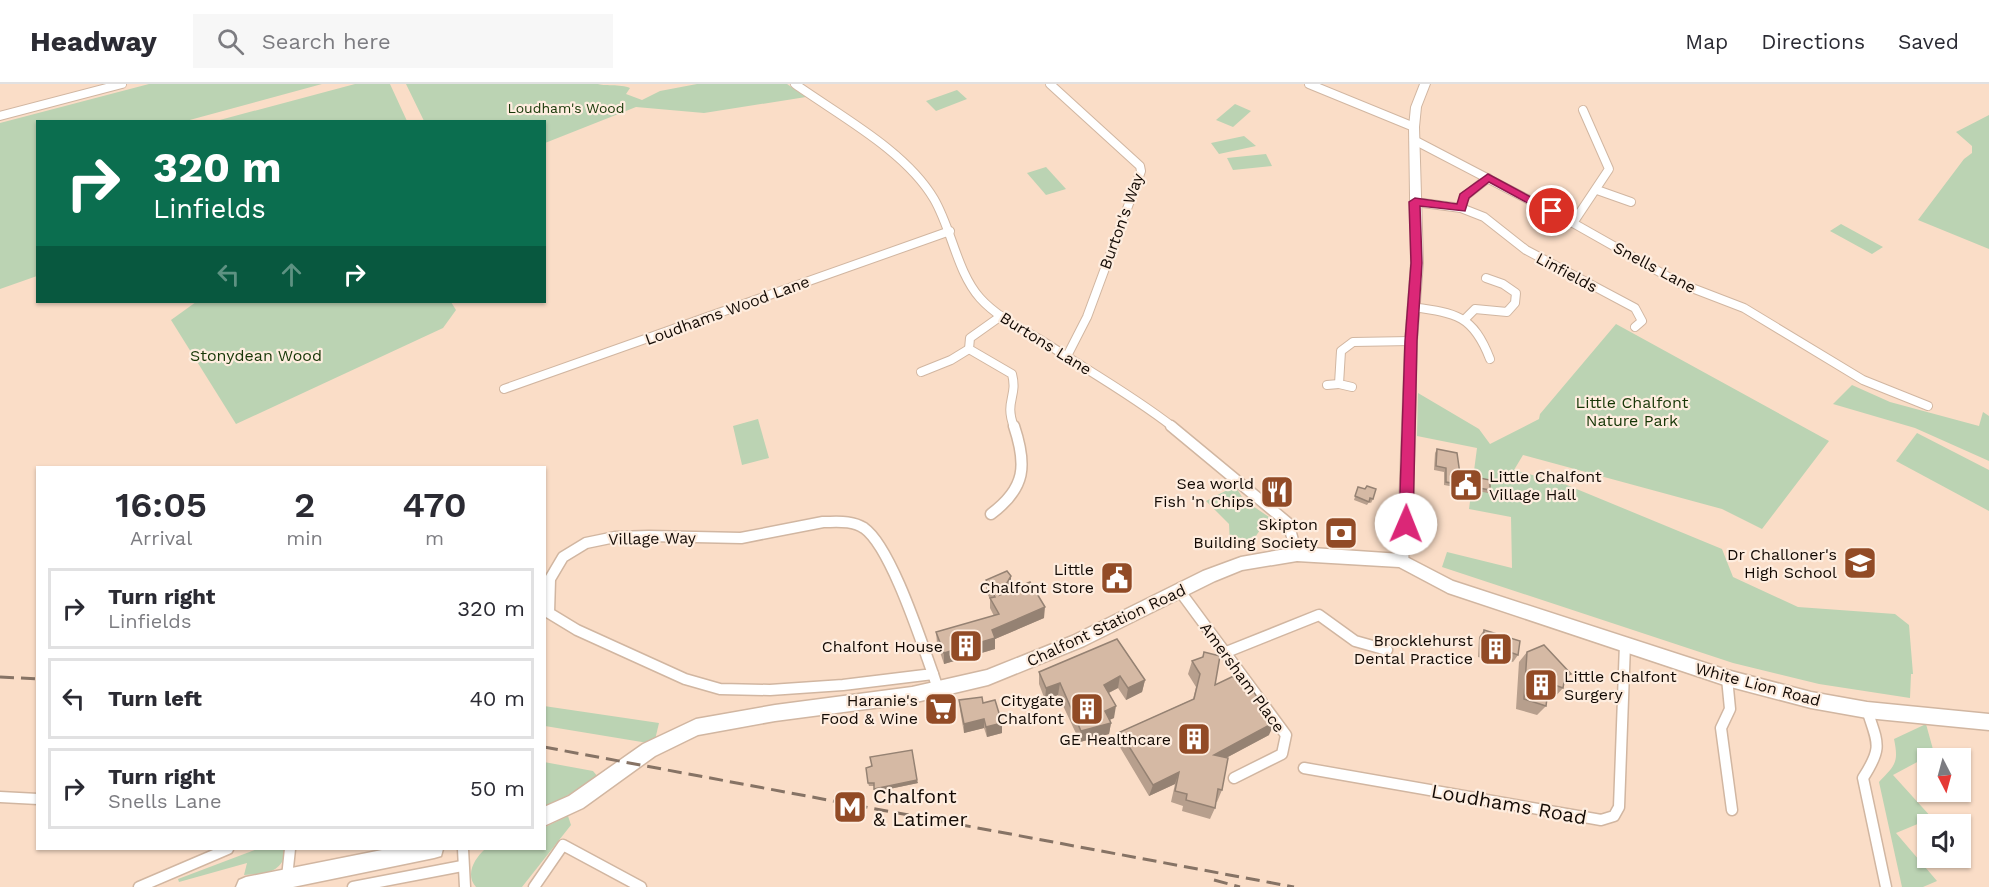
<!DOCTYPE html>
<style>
:root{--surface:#fff;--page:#f7f7f7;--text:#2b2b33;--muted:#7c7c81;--line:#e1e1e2}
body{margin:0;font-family:"Work Sans",sans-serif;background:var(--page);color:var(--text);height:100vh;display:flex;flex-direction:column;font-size:22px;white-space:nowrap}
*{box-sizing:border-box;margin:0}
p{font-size:20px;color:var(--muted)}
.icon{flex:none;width:33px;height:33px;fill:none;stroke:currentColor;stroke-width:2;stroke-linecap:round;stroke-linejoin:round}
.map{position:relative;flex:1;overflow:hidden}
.drawer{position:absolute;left:36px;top:382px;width:510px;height:384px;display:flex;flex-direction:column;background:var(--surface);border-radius:0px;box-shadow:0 2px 4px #0004}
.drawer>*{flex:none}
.banner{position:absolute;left:36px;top:36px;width:510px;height:183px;border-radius:0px;box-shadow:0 2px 4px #0004;background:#0b6e4f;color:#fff;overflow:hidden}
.needle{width:39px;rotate:174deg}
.controls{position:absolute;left:1917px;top:664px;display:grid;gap:12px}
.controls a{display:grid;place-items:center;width:54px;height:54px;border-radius:0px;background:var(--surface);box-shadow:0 2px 4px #0004;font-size:30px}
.pin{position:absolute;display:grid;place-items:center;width:51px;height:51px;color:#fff;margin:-26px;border:3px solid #fff;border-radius:50%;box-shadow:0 2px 6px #0007}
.me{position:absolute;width:66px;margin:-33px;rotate:1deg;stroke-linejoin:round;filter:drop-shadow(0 0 4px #0008)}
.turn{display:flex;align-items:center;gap:21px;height:126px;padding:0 18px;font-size:27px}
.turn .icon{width:78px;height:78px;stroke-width:2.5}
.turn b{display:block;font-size:42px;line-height:51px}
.lanes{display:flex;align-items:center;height:57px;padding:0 18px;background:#0003;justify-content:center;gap:30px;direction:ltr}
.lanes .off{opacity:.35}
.eta{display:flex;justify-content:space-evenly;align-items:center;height:102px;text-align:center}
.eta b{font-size:36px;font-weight:600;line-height:42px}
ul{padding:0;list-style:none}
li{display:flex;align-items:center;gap:18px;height:81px;margin:0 12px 9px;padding:0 6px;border:3px solid var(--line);border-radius:0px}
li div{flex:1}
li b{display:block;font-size:22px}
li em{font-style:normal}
header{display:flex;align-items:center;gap:36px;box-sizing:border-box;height:84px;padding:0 30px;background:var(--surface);border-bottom:2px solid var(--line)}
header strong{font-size:28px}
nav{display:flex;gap:33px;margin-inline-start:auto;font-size:21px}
.search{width:420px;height:54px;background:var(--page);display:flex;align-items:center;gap:15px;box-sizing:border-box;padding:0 21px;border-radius:0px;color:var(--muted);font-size:22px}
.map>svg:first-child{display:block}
.green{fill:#bbd3b3}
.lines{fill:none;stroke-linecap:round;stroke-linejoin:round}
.minor-far1-casing{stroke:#d1b6a1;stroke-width:10}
.minor-casing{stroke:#d1b6a1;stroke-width:13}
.secondary-casing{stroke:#d1b6a1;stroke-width:2}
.primary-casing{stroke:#d1b6a1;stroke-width:3}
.minor-far1{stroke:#fff;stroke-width:8}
.minor{stroke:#fff;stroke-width:10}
.secondary{fill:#fff;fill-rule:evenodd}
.primary{fill:#fff;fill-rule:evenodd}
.rail{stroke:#867365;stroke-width:3;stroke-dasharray:14 7;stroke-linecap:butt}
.wall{fill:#b79f8d}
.shaded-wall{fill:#958273}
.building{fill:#d5b9a4;stroke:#958273;stroke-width:1.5}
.route{fill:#db2777;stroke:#8e194d;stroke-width:1.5}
.labels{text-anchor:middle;stroke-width:4.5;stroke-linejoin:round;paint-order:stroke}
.far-park-label{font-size:14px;fill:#163606;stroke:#feeddf}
.street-label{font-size:16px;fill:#130a04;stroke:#feeddf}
.park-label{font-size:16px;fill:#163606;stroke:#feeddf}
.poi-label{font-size:16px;fill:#130a04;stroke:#feeddf;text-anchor:end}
.near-poi-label{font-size:20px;fill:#130a04;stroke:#feeddf;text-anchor:start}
.near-street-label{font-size:20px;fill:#130a04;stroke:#feeddf}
</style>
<header>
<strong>Headway</strong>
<div class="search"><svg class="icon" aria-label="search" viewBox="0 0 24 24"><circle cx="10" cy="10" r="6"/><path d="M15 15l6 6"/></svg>Search here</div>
<nav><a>Map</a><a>Directions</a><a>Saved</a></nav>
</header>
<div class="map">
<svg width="1989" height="803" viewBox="0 0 1989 803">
<rect width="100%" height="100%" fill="#faddc7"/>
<g class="green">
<path d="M149 0H322L186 37 38 38 37 192 0 205V39Z"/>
<path d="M355 0H390L407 37H216Z"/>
<path d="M406 0H598C602 2 621 0 630 4L626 10 642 16 660 7 697 0H787L806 13 704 29 636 23 545 59 544 38 424 37Z"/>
<path d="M957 6 967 15 936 27 926 17Z"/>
<path d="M1235 20 1251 27 1233 43 1216 36Z"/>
<path d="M1989 31V165L1918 136 1964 75 1972 69V62L1956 48Z"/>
<path d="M1244 52 1256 62 1219 70 1211 59Z"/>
<path d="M1266 70 1272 82 1233 86 1227 74Z"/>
<path d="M1046 83 1066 105 1046 111 1027 89Z"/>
<path d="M1841 140 1883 163 1872 170 1830 147Z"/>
<path d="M196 218H451L456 226 443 244 236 340 171 236Z"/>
<path d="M1616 240 1829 357 1762 445 1722 425 1523 371 1514 386 1562 399 1722 465 1733 493 1798 523 1895 530 1909 541 1913 590H1911L1910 614 1819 600 1733 579 1442 483 1447 468 1512 484 1511 433 1469 425 1477 364 1417 352 1418 309 1479 345 1490 360 1539 335 1540 330Z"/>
<path d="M1852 301 1890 318 1979 342 1983 328 1989 332V377L1915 344 1833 320Z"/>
<path d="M758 335 769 374 742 381 733 342Z"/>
<path d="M1917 349 1989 386V427L1896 377Z"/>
<path d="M1235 402 1244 416 1269 433 1251 459 1235 466 1230 461 1229 440 1206 417Z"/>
<path d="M544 622 659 639 654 660 545 642Z"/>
<path d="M1926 640 1934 669 1893 691 1932 734 1896 749 1937 797 1923 803H1902L1879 698C1895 681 1899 679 1894 655Z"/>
<path d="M544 678 593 687 598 693 545 725Z"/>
<path d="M568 732 571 741 522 803H476C465 791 474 775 485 765H544L545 743Z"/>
<path d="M257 765H285L287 769C277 791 267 789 244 791L247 779 179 798 178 795Z"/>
</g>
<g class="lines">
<defs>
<g id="minor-far1">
<path d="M795 0C840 32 906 67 934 115 952 146 957 188 980 214 997 233 1022 245 1044 258 1087 286 1132 311 1173 343"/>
<path d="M1050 0 1140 82 1141 87 1087 233 1067 272"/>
<path d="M1309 0 1414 43"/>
<path d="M0 32 122 0"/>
<path d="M1414 56 1573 139 1679 199 1744 224 1863 296 1928 322"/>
<path d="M1597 106 1631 118"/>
<path d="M1415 118 1461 124 1484 133 1526 166 1635 224 1642 237 1635 243"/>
<path d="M1461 124 1464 113 1488 94"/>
<path d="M1573 139 1609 85 1583 26"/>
<path d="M1412 223C1456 229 1473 231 1490 275"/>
<path d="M1001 232 970 254 969 265 1012 290C1018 313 1004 317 1014 343"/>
<path d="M1466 234 1475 225 1507 228 1515 219 1516 209 1503 200 1486 194"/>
<path d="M921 288 951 276 969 265"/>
<path d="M1327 301 1339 300"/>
<path d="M1352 303 1339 300 1341 267 1353 258 1411 257"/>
<path d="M504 305 950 147"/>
</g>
<g id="minor">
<path d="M1171 342 1288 439 1297 470"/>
<path d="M991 430C1026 404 1027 381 1014 342"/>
<path d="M823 438C837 438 852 436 864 444 891 463 921 557 933 590L843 601 770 606 720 605 685 595 577 546 549 529 550 495 563 473 586 459 615 453 649 452 741 454Z"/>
<path d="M1179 506 1286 651 1282 670 1234 694"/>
<path d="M1224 569 1319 531 1355 557 1387 566"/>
<path d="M933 590 938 605"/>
<path d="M1727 594 1730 625 1721 644 1732 726"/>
<path d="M1867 626C1878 660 1883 663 1863 694L1886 803"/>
<path d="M1304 684 1601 736 1614 732 1619 723 1625 560"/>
<path d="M0 713 38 715"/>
<path d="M463 765 465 803"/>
<path d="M287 793 290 765"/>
<path d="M139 803 228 765"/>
<path d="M353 803 462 782"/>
<path d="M534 803 563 761 641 803"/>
</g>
<path id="secondary" d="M1420 0H1430L1421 23 1419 43 1423 179 1417 257 1413 424 1408 477 1406 481 1401 483 1396 481 1394 477 1399 424 1405 257 1411 179 1409 43 1411 23Z"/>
<g id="primary">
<path d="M1297 463 1401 470 1453 497 1727 586 1811 608 1867 618 1989 630V646L1867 634 1811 624 1727 602 1448 509 1399 483 1297 477 1242 486 1215 497 1084 562 988 601 912 619 775 637 698 651 655 672 583 724 544 742V723L569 712 643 660 696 635 775 621 912 603 987 586 1072 552 1203 487 1241 473Z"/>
<path d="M387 765H443L441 772 434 774 293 803H236L239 796 246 793Z"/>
</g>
</defs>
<use href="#minor-far1" class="minor-far1-casing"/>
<use href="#minor" class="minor-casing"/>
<use href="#secondary" class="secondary-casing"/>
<use href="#primary" class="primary-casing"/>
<use href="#minor-far1" class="minor-far1"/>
<use href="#minor" class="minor"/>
<use href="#secondary" class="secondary"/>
<use href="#primary" class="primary"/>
<g class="rail">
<path d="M0 593 38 595"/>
<path d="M544 663 1294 803"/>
<path d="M1214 796 1240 803"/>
</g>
</g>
<g class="wall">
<path d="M1437 365 1460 390 1490 406 1488 409 1444 401V388L1434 386 1435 369Z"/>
<path d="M1358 403 1373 415 1371 419 1369 418 1367 421 1354 416Z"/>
<path d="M986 496 1011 503 1008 507 1044 534 995 555V565L944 580 937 559 936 548 994 532 990 524V515L986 507Z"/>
<path d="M1484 546 1518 571 1513 578 1492 571 1489 576 1478 573 1479 553Z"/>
<path d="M1117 555 1145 596 1142 608 1126 616 1118 604 1109 609 1114 634 1110 635 1111 639 1109 650 1080 658 1058 611 1045 616 1039 600V588Z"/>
<path d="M1204 568 1215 601 1269 651 1226 674 1222 706 1217 718H1216L1215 724 1210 735 1182 727 1183 722 1171 718 1175 700 1149 712 1118 660 1120 648 1193 615 1196 603 1188 590 1192 577 1202 574Z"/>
<path d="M1527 568 1571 590 1564 597 1563 604 1554 614 1547 612 1546 622 1537 631 1516 625 1519 578Z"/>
<path d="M959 616 983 619 1002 639V649L987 653 984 644 964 649 960 626Z"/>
<path d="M872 682 918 699 875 708 874 702H869L868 699Z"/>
</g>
<g class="shaded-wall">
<path d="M1011 492V503L999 521 1000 511Z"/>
<path d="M1045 523 1044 534 995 555V565L944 580V569L992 546Z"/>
<path d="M1120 592 1118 604 1102 612 1104 601Z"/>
<path d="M1145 596 1142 608 1126 616 1128 604Z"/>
<path d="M1060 599 1058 611 1045 616 1046 604Z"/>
<path d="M1116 622 1114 634 1103 639 1105 627Z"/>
<path d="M984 635V644L964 649V640Z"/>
<path d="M1275 638 1269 651 1209 683 1214 671Z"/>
<path d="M1002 639V649L987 653 986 643Z"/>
<path d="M1111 639 1109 650 1080 658 1081 647Z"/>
<path d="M1179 688 1175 700 1149 712 1153 701Z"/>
<path d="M917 696 918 699 875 708 874 705Z"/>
</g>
<g class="building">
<path d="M1437 365 1457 369 1460 390 1490 396V406L1446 398V384L1436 382Z"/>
<path d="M1367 402 1376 405 1373 415 1370 414 1369 418 1355 412 1358 403 1365 405Z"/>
<path d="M1007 487 1011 492 1000 511 1030 498 1045 523 992 546 995 554 944 569 936 548 999 530 990 514 995 513 986 496Z"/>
<path d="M1484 546 1520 557 1518 571 1495 563 1494 569 1483 566Z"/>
<path d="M1117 555 1145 596 1128 604 1120 592 1104 601 1116 622 1105 627 1111 639 1081 647 1060 599 1046 604 1039 588Z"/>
<path d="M1544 561 1571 590 1565 592 1563 604 1549 599 1546 622 1524 615 1527 568Z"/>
<path d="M1204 568 1220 572 1215 601 1240 589 1275 638 1214 671 1228 674 1222 706 1218 705 1215 724 1186 716 1187 710 1175 707 1179 688 1153 701 1120 648 1194 615 1200 590 1192 577 1203 573Z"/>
<path d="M982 613 983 619 995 616 1002 639 986 643 984 635 964 640 959 616Z"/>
<path d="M912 666 917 696 874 705V699H868L866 684 872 682 870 673Z"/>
</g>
<path class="route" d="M1488 90 1557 127 1548 130 1489 98 1469 114 1465 127 1420 122 1422 179 1417 257 1413 440 1406 446 1399 440 1405 257 1411 179 1409 118 1415 114 1457 120 1460 110Z"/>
<defs>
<symbol id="civic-square" viewBox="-11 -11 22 22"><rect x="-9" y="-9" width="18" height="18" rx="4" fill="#924b26" stroke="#feeddf"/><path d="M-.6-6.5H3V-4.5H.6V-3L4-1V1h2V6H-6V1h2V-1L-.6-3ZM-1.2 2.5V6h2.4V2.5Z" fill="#fff"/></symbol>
<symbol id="restaurant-square" viewBox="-11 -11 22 22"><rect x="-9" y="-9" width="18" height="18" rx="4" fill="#924b26" stroke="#feeddf"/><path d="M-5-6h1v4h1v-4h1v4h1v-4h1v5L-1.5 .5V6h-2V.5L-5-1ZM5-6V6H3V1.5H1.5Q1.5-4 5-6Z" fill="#fff"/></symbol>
<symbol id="bank-square" viewBox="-11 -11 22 22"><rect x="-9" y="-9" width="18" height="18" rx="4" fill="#924b26" stroke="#feeddf"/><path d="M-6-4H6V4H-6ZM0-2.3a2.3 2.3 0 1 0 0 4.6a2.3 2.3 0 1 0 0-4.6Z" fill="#fff"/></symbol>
<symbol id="school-square" viewBox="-11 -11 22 22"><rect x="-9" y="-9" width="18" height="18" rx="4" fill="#924b26" stroke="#feeddf"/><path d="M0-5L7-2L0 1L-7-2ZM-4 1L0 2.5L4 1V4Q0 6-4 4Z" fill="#fff"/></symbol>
<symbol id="building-square" viewBox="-11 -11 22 22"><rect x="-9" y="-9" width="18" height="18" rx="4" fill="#924b26" stroke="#feeddf"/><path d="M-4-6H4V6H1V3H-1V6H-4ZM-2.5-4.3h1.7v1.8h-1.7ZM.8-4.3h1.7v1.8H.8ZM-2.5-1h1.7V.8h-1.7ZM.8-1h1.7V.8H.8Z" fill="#fff"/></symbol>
<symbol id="supermarket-square" viewBox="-11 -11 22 22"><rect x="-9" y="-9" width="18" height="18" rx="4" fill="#924b26" stroke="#feeddf"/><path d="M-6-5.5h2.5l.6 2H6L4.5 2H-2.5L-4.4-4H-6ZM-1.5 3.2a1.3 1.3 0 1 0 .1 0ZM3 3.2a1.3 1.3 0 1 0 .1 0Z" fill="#fff"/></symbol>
<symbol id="metro-square" viewBox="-11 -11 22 22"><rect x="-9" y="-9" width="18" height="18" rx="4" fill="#924b26" stroke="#feeddf"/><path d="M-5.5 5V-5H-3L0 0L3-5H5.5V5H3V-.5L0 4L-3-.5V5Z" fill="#fff"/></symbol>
</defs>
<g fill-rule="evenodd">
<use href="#civic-square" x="1447" y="382" width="38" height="38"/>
<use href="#restaurant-square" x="1258" y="389" width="38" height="38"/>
<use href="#bank-square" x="1322" y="430" width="38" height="38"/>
<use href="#school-square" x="1841" y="460" width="38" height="38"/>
<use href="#civic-square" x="1098" y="475" width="38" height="38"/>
<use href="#building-square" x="947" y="543" width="38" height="38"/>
<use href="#building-square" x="1477" y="546" width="38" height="38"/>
<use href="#building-square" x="1522" y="582" width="38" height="38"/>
<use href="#supermarket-square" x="922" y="606" width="38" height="38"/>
<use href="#building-square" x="1068" y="606" width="38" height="38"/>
<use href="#building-square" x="1175" y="636" width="38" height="38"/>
<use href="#metro-square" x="831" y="704" width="38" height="38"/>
</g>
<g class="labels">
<g class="far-park-label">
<text x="566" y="29">Loudham's Wood</text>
</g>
<g class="street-label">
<text transform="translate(1121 137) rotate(-70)" y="6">Burton's Way</text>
<text transform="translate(1655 183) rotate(28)" y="6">Snells Lane</text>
<text transform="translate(1567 188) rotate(28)" y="6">Linfields</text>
<text transform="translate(727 226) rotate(-20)" y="6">Loudhams Wood Lane</text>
<text transform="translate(1046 259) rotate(32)" y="6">Burtons Lane</text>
<text transform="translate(652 454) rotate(-1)" y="6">Village Way</text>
<text transform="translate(1106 541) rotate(-25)" y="6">Chalfont Station Road</text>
<text transform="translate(1243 593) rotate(54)" y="6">Amersham Place</text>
<text transform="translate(1758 600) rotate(15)" y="6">White Lion Road</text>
</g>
<g class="park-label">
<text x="256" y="277">Stonydean Wood</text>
<text x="1632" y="324">Little Chalfont<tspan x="1632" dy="18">Nature Park</tspan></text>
</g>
<g class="poi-label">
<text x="1489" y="398" text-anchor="start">Little Chalfont<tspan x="1489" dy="18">Village Hall</tspan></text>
<text x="1254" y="405">Sea world<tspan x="1254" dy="18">Fish 'n Chips</tspan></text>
<text x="1318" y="446">Skipton<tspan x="1318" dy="18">Building Society</tspan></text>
<text x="1837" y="476">Dr Challoner's<tspan x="1837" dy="18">High School</tspan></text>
<text x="1094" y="491">Little<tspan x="1094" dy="18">Chalfont Store</tspan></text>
<text x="1473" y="562">Brocklehurst<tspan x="1473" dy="18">Dental Practice</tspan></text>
<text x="943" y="568">Chalfont House</text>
<text x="1564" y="598" text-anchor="start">Little Chalfont<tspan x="1564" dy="18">Surgery</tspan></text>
<text x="918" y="622">Haranie's<tspan x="918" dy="18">Food &amp; Wine</tspan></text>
<text x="1064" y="622">Citygate<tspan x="1064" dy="18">Chalfont</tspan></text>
<text x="1171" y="661">GE Healthcare</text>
</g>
<g class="near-poi-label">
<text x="873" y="719">Chalfont<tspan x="873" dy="23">&amp; Latimer</tspan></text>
</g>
<g class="near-street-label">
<text transform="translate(1509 720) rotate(10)" y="7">Loudhams Road</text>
</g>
</g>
</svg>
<div class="controls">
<a><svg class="needle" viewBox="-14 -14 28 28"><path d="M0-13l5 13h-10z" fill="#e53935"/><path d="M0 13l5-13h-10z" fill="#7c7c81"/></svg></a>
<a><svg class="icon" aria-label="sound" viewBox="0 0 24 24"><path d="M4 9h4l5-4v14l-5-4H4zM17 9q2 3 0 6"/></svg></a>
</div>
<div class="pin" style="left:1552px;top:127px;background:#d93025"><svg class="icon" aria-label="arrive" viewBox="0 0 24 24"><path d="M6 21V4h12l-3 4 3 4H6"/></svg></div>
<svg class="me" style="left:1406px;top:440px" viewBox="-20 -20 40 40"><circle r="19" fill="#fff"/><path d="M0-13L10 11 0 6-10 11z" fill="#db2777"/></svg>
<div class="banner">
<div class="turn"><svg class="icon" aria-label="right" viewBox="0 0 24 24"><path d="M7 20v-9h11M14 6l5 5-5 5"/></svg><div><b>320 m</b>Linfields</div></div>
<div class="lanes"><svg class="icon off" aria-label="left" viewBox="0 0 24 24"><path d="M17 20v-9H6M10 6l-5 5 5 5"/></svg><svg class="icon off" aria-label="ahead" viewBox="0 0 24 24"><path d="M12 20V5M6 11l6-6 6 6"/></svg><svg class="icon" aria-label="right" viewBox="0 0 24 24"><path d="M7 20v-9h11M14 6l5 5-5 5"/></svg></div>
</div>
<section class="drawer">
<div class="eta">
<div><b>16:05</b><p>Arrival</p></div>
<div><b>2</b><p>min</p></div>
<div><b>470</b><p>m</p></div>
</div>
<ul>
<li><svg class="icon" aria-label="right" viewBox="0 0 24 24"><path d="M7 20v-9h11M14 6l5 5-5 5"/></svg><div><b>Turn right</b><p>Linfields</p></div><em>320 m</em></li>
<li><svg class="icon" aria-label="left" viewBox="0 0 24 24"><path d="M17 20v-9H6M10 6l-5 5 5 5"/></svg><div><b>Turn left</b></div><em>40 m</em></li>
<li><svg class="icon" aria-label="right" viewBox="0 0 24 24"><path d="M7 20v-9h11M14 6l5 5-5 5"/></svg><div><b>Turn right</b><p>Snells Lane</p></div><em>50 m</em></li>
</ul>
</section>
</div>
